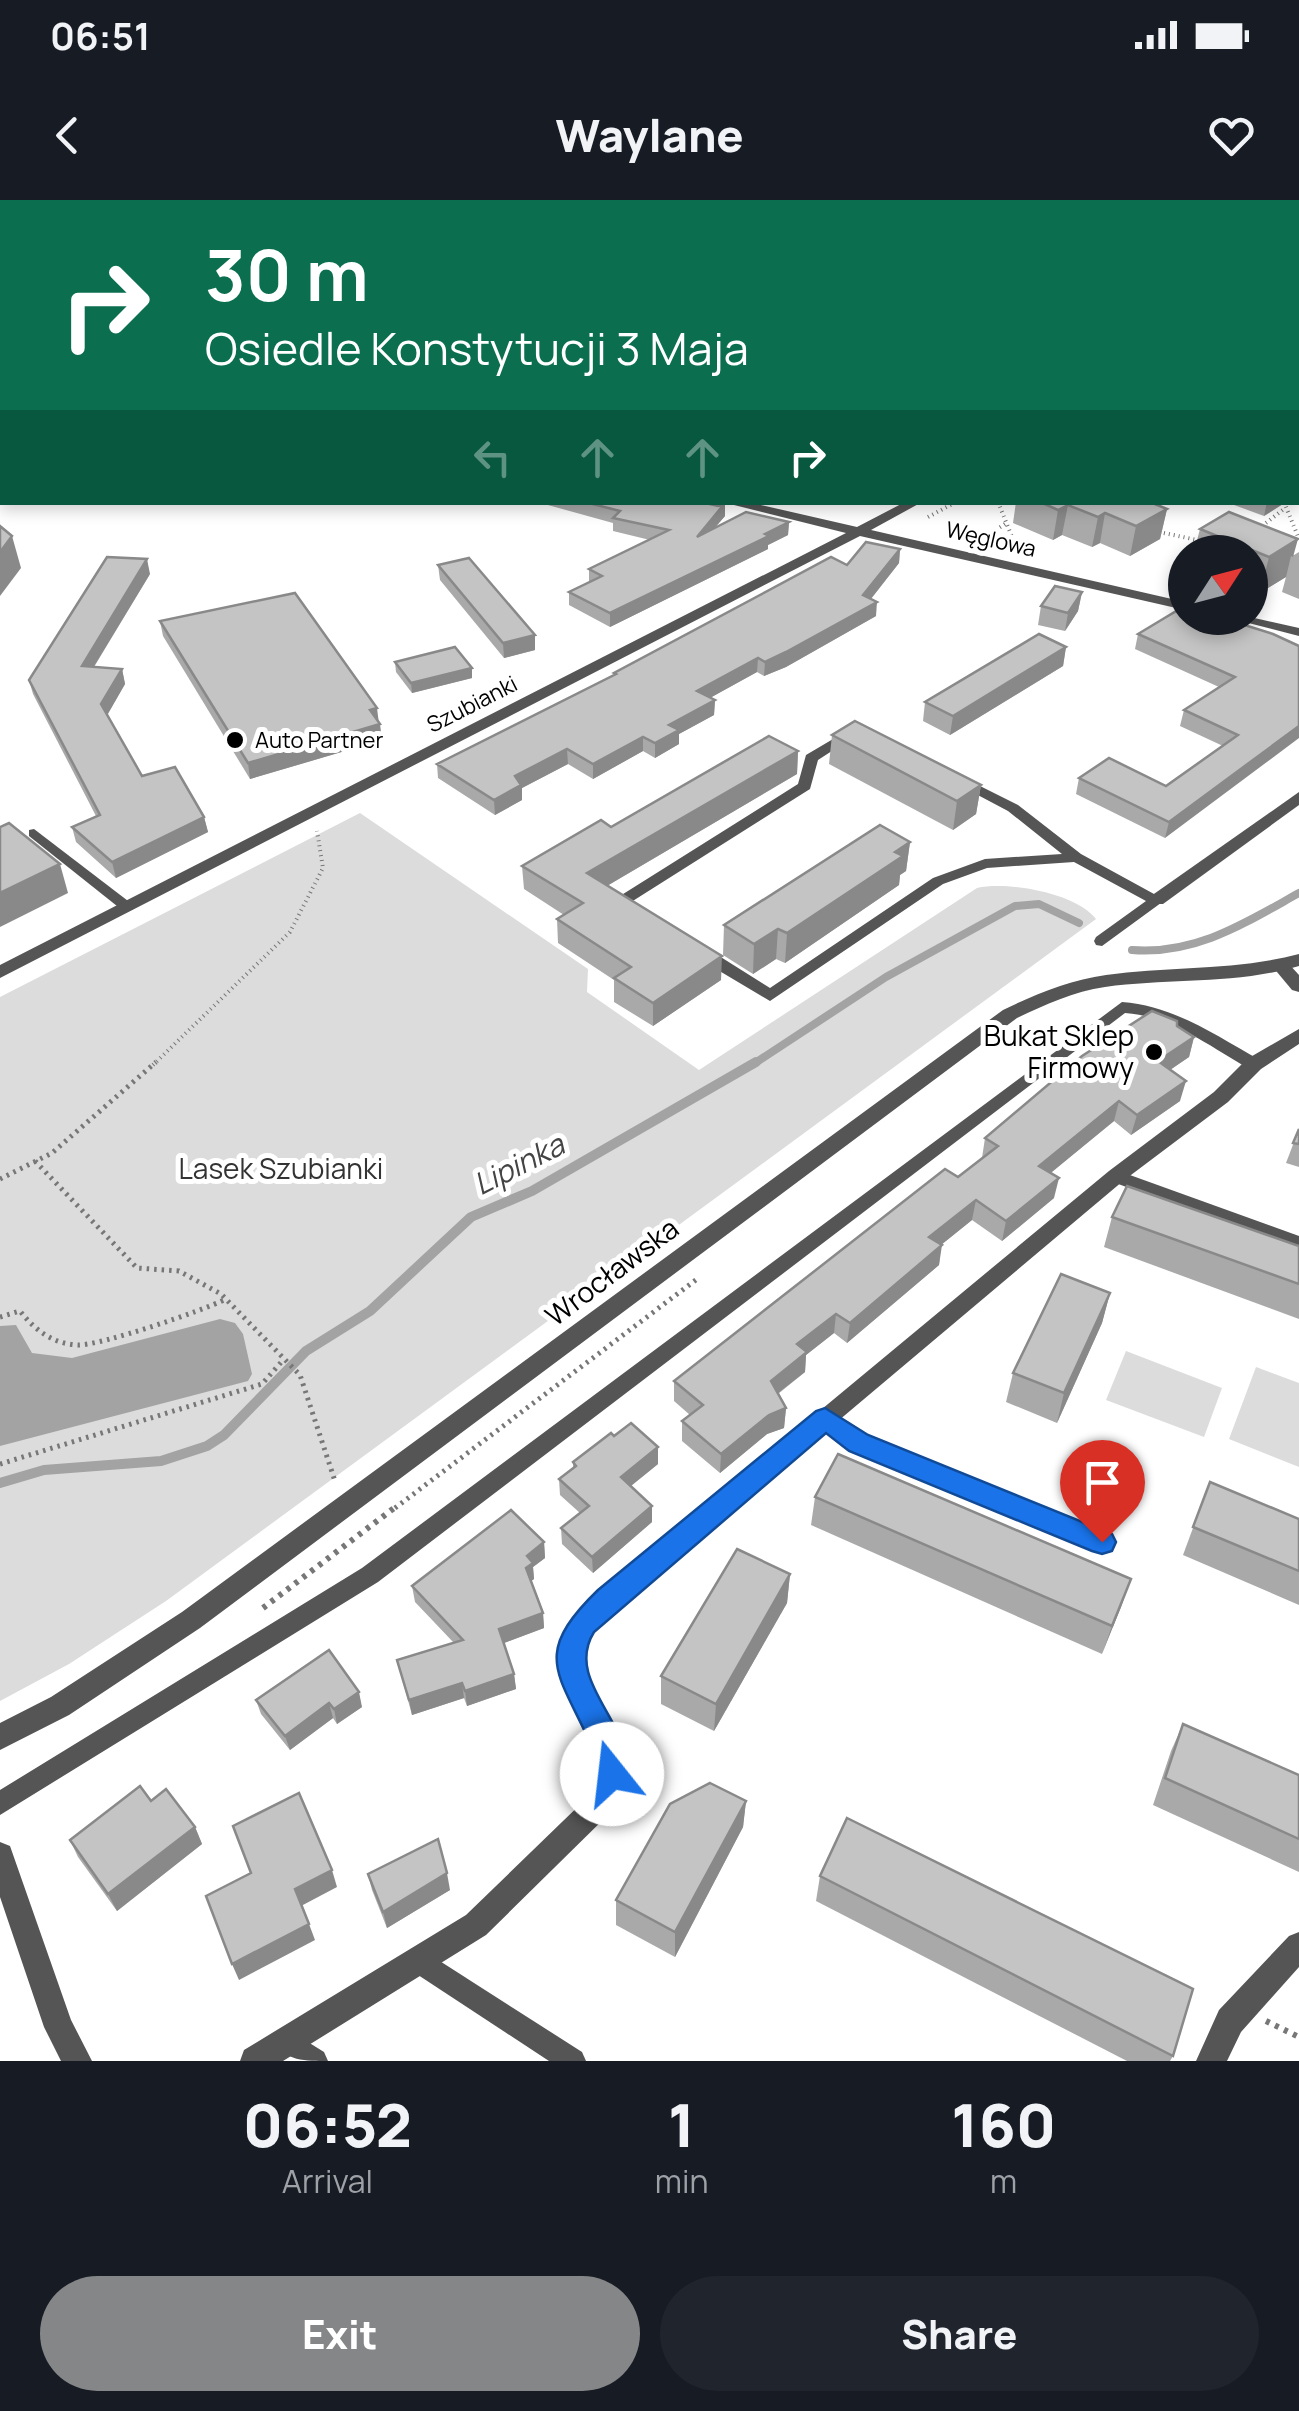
<!DOCTYPE html>
<meta charset="utf-8">
<style>
:root{--surface:#171b24;--page:#20242c;--text:#f1f3f6;--muted:#9ea1a6;--accent:#858687}
body{margin:0;font-family:Manrope,sans-serif;background:var(--page);color:var(--text);height:100vh;display:flex;flex-direction:column;font-size:38px;white-space:nowrap}
*{box-sizing:border-box;margin:0}
p{font-size:32px;color:var(--muted)}
.icon{flex:none;width:55px;height:55px;fill:none;stroke:currentColor;stroke-width:2;stroke-linecap:round;stroke-linejoin:round}
.map{position:relative;height:1861px;overflow:hidden}
.panel{display:flex;flex-direction:column;background:var(--surface);flex:1}
.panel>*{flex:none}
.top-card{position:absolute;left:0px;top:0px;width:1300px;height:305px;box-shadow:0 5px 15px #0003;background:#0b6e4f;color:#fff;overflow:hidden}
.needle{width:65px;rotate:54deg}
.fabs{position:absolute;left:1168px;top:335px;display:grid;gap:20px}
.fabs a{display:grid;place-items:center;width:100px;height:100px;border-radius:50%;background:var(--surface);box-shadow:0 5px 15px #0003;font-size:50px}
.pin{position:absolute;display:grid;place-items:center;width:85px;height:85px;color:#fff;margin:-102px -42px;border-radius:50% 50% 50% 0;rotate:-45deg;box-shadow:0 0 10px #0007}
.pin .icon{rotate:45deg}
.me{position:absolute;width:110px;margin:-55px;rotate:344deg;stroke-linejoin:round;filter:drop-shadow(0 0 8px #0008)}
.turn{display:flex;align-items:center;gap:35px;height:210px;padding:0 40px;font-size:45px}
.turn .icon{width:130px;height:130px;stroke-width:2.5}
.turn b{display:block;font-size:70px;line-height:85px}
.lanes{display:flex;align-items:center;height:95px;padding:0 40px;background:#0003;justify-content:center;gap:50px;direction:ltr}
.lanes .off{opacity:.35}
.eta{display:flex;justify-content:space-evenly;align-items:center;height:170px;text-align:center}
.eta b{font-size:60px;font-weight:800;line-height:70px}
.cta{display:flex;gap:20px;margin-top:auto;padding:20px 40px}
.cta a{flex:1;height:115px;border-radius:60px;background:var(--accent);color:#fff;font-size:40px;font-weight:800;line-height:115px;text-align:center}
.cta a+a{background:var(--page);color:var(--text)}
.status{display:flex;justify-content:space-between;align-items:center;height:70px;padding:0 50px;background:var(--surface);direction:ltr}
.status svg{height:28px;fill:currentColor}
header{display:flex;justify-content:space-between;align-items:center;height:130px;padding:0 40px;background:var(--surface);font-size:45px;font-weight:800}
.map>svg:first-child{display:block}
.green{fill:#dcdcdc}
.water{fill:#a3a3a3}
.lines{fill:none;stroke-linecap:round;stroke-linejoin:round}
.stream-far1{stroke:#a3a3a3;stroke-width:8}
.stream{stroke:#a3a3a3;stroke-width:10}
.path-far2{stroke:#777;stroke-width:4;stroke-dasharray:1 4;stroke-linecap:butt}
.path-far1{stroke:#777;stroke-width:5;stroke-dasharray:2.5 5;stroke-linecap:butt}
.path{stroke:#777;stroke-width:6;stroke-dasharray:4 6;stroke-linecap:butt}
.service{fill:#555;fill-rule:evenodd}
.minor{fill:#555;fill-rule:evenodd}
.tertiary{fill:#555;fill-rule:evenodd}
.rail{stroke:#000;stroke-width:4;stroke-dasharray:9 2.5 1 2.5;stroke-linecap:butt}
.wall{fill:#a9a9a9}
.shaded-wall{fill:#898989}
.building{fill:#c4c4c4;stroke:#898989;stroke-width:2.5}
.route{fill:#1a73e8;stroke:#114b97;stroke-width:2.5}
.poi-dot{fill:#000;stroke:#fff;stroke-width:4}
.labels{text-anchor:middle;stroke-width:10;stroke-linejoin:round;paint-order:stroke}
.far-street-label{font-size:22px;fill:#000;stroke:#fff}
.far-poi-label{font-size:22px;fill:#000;stroke:#fff;text-anchor:start}
.poi-label{font-size:28px;fill:#000;stroke:#fff;text-anchor:end}
.park-label{font-size:28px;fill:#333;stroke:#fff}
.street-label{font-size:28px;fill:#000;stroke:#fff}
.water-label{font-size:30px;font-style:italic;fill:#444;stroke:#fff}
</style>
<div class="status"><b>06:51</b><svg viewBox="0 0 49 12"><path d="M0 12V9h3v3zM5 12V6h3v6zM10 12V3h3v9zM15 12V0h3v12zM26 1h20v11H26zM47 4h2v5h-2z"/></svg></div>
<header><svg class="icon" aria-label="back" viewBox="0 0 24 24"><path d="M15 5l-7 7 7 7"/></svg>Waylane<svg class="icon" aria-label="heart" viewBox="0 0 24 24"><path d="M12 20l-8-8c-3-5 5-10 8-4 3-6 11-1 8 4z"/></svg></header>
<div class="map">
<svg width="1299" height="1861" viewBox="0 0 1299 1861">
<rect width="100%" height="100%" fill="#fff"/>
<g class="green">
<path d="M360 613 588 769 587 792 699 870 977 688C1008 681 1076 693 1096 719L166 1401 69 1464 0 1501V797Z"/>
<path d="M1126 1151 1222 1188 1204 1237 1106 1200Z"/>
<path d="M1256 1167 1299 1183V1267L1229 1239Z"/>
</g>
<path class="water" d="M220 1119 235 1123 243 1134 252 1174 248 1181 0 1246V1126L16 1125 32 1153 72 1158Z"/>
<g class="lines">
<g class="stream-far1">
<path d="M1132 750C1196 755 1245 723 1299 693"/>
<path d="M752 865 886 777 1015 706 1039 704 1079 723"/>
</g>
<path class="stream" d="M0 1283 44 1270 161 1261 207 1246 224 1235 306 1151 370 1111 471 1017 532 991 756 862"/>
<g class="path-far2">
<path d="M998 302 1012 337 1031 350"/>
<path d="M1284 302 1299 339"/>
<path d="M928 317 956 302"/>
<path d="M1258 329 1284 309"/>
<path d="M1159 332 1202 341"/>
<path d="M979 341 1008 322"/>
<path d="M153 865 290 732 323 668 317 631"/>
</g>
<g class="path-far1">
<path d="M35 961 137 1068 179 1071 221 1094 300 1175 335 1281"/>
<path d="M0 979 52 953 156 862"/>
<path d="M0 1117 20 1111C34 1129 52 1144 78 1145 102 1145 202 1111 226 1099"/>
<path d="M0 1264 262 1184 284 1159"/>
<path d="M395 1308 697 1079"/>
</g>
<g class="path">
<path d="M263 1408 398 1305"/>
<path d="M1266 1821 1299 1837"/>
</g>
<g class="service">
<rect x="1298" y="236" width="1" height="6"/>
<path d="M850 529 855 530V536L818 560 810 589 628 704 636 710 633 713C625 716 614 711 609 704L612 701 798 584 806 555Z"/>
<path d="M962 577 1018 605 1081 654 1165 700 1102 746 1096 745 1094 741 1096 737 1146 701 1074 662 987 668 943 684 770 801 696 757 694 753 696 749H708L770 788 933 678 985 659 1062 654 1008 611 957 584 955 581Z"/>
<path d="M34 629 132 704 135 707 132 710H122L29 636V630Z"/>
<path d="M1122 802C1174 806 1215 835 1260 860L1262 864 1260 868H1248C1209 846 1171 816 1125 813L378 1382 0 1615V1590L362 1368Z"/>
<path d="M1116 970 1299 1036V1050L1110 981 1107 976 1110 971Z"/>
<path d="M825 1210 866 1237 1110 1335 1113 1342 1110 1349 1102 1351 852 1249 818 1224 815 1218 818 1212Z"/>
<path d="M421 1749 582 1852 586 1861H549L412 1771 408 1762 412 1753Z"/>
<path d="M287 1829 324 1852 328 1861C306 1861 284 1861 274 1842L278 1833Z"/>
</g>
<g class="minor">
<path d="M2 241V249L0 250V242Z"/>
<path d="M722 302H748L857 327 905 302H922L871 330 1185 402V410L860 336 0 778V765L846 333Z"/>
<path d="M1250 417 1299 428V436L1229 418Z"/>
<path d="M1299 592V605L1163 704H1151L1148 700 1151 696Z"/>
<path d="M1281 760 1287 762 1299 775V792L1292 790 1272 766Z"/>
<path d="M1299 829V844L1261 869 1228 902 1123 981 617 1407C606 1417 592 1428 585 1441 567 1477 623 1526 625 1564 625 1579 620 1596 614 1609L486 1735 283 1861H240L244 1850 466 1715 593 1592C615 1516 511 1481 583 1407L1109 971 1214 892 1247 859Z"/>
<path d="M0 1642 10 1646 71 1820 92 1861H61L44 1827 0 1697Z"/>
<path d="M1299 1732V1767L1241 1832 1227 1861H1196L1219 1810 1289 1736Z"/>
</g>
<path class="tertiary" d="M1299 754V766C1235 785 1170 778 1105 787 1074 791 1045 805 1017 818L200 1428 69 1515 0 1550V1523L51 1497 182 1412 1003 810C1036 794 1070 780 1106 775 1171 766 1235 771 1299 754Z"/>
<g class="rail">
<path d="M277 2 288 0"/>
<path d="M327 2 338 0"/>
<path d="M689 2 697 0"/>
<path d="M773 2 781 0"/>
</g>
</g>
<g class="wall">
<path d="M537 302H701L725 316 715 327 789 322 788 335 768 345V349L610 427 569 405V392L589 382V369L650 340 613 331V323Z"/>
<path d="M1016 302H1150L1167 309 1160 339 1130 356 1100 343 1092 347 1062 335 1053 340 1013 323Z"/>
<path d="M1226 302H1286L1264 316Z"/>
<path d="M1200 329 1294 355 1299 352V399L1282 392 1286 377 1260 393 1250 389V352H1194Z"/>
<path d="M900 349 899 363 871 399 876 416 786 467 764 476 757 472 710 498 715 500 714 515 679 534V544L655 558 643 551 593 579 568 564 522 588V600L495 615 438 578 437 564 614 476V473L847 365Z"/>
<path d="M438 365 535 450 504 458 440 380Z"/>
<path d="M150 374 94 467 122 469 125 484 107 515 142 576 204 617 208 632 116 678 76 642 72 627 96 616 33 494 29 480Z"/>
<path d="M1082 392 1078 411 1065 431 1038 425 1041 406Z"/>
<path d="M160 421 378 521 382 540 250 579 163 436Z"/>
<path d="M1226 425 1299 446 1165 638 1076 594 1079 578 1166 586 1223 546 1180 526 1184 510 1219 487 1135 449 1138 434Z"/>
<path d="M1066 447 1063 466 950 535 923 521 925 502Z"/>
<path d="M395 462 472 478 412 493 396 472Z"/>
<path d="M832 535 981 585 976 614 953 630 829 564Z"/>
<path d="M798 551 797 574 607 686 721 780 653 826 614 802V780L558 743 557 719 564 715 524 689 522 666 611 627Z"/>
<path d="M910 642 906 671 900 675 899 685 785 763 776 759 753 774 723 755 724 725Z"/>
<path d="M1177 826 1194 837 1189 857 1170 870 1180 901 1131 935 1114 921 1050 973 1054 998 1002 1041 972 1020 941 1045 939 1065 847 1143 834 1133 806 1155 805 1172 778 1194 786 1208 784 1228 767 1234 720 1273 682 1241V1221L690 1215 674 1201V1181L958 977 982 958 985 938Z"/>
<path d="M1299 929V967L1286 963Z"/>
<path d="M1112 1017 1299 1046V1119L1104 1047Z"/>
<path d="M1110 1093 1102 1123 1057 1223 1006 1202 1013 1173Z"/>
<path d="M573 1262 658 1264 631 1286 652 1322 593 1373 562 1344 561 1328 580 1313 560 1295 559 1279 573 1268Z"/>
<path d="M1210 1282 1299 1319V1405L1183 1355Z"/>
<path d="M815 1297 1131 1379 1102 1454 811 1325Z"/>
<path d="M544 1342 545 1358 533 1367 534 1379 531 1381 543 1413 544 1428 504 1443 514 1474 516 1489 467 1506 464 1498 412 1515 397 1460 454 1443 415 1402 412 1386Z"/>
<path d="M790 1374 787 1403 714 1531 661 1504V1476Z"/>
<path d="M256 1500 362 1507 337 1524 333 1518 290 1550 261 1514Z"/>
<path d="M1183 1524 1299 1575V1672L1153 1605 1171 1551Z"/>
<path d="M151 1601 195 1627 202 1644 117 1711 78 1657 70 1640Z"/>
<path d="M746 1601 743 1627 675 1757 616 1725V1700Z"/>
<path d="M368 1674 450 1690 387 1728 372 1690Z"/>
<path d="M820 1676 1173 1856 1170 1861H1127L816 1701Z"/>
</g>
<g class="shaded-wall">
<path d="M1181 0H1198V2H1176Z"/>
<path d="M1299 270V290L1298 295V271Z"/>
<path d="M1267 302H1286L1264 316Z"/>
<path d="M725 303V316L696 350 697 337Z"/>
<path d="M1068 305 1062 335 1053 340 1058 310Z"/>
<path d="M1167 309 1160 339 1130 356 1136 326Z"/>
<path d="M1105 313 1100 343 1092 347 1098 317Z"/>
<path d="M789 322 788 335 768 345V349L610 427V413Z"/>
<path d="M12 336 21 368 0 396V352Z"/>
<path d="M1298 339 1293 357 1291 356 1286 377 1260 393 1269 357Z"/>
<path d="M900 349 899 363 862 410 863 395Z"/>
<path d="M147 359 150 374 85 481 82 466Z"/>
<path d="M1082 392 1078 411 1065 431 1068 413Z"/>
<path d="M877 402 876 416 786 467 764 476 765 462Z"/>
<path d="M535 435V450L504 458 503 443Z"/>
<path d="M1066 447 1063 466 950 535 953 516Z"/>
<path d="M758 458 757 472 697 505V491Z"/>
<path d="M472 468V478L412 493 411 483Z"/>
<path d="M122 469 125 484 105 519 101 504Z"/>
<path d="M715 500 714 515 679 534V544L655 558V543L669 525Z"/>
<path d="M377 508 379 524 370 510Z"/>
<path d="M380 524 382 540 250 579 248 563Z"/>
<path d="M1299 526V538L1165 638 1169 622Z"/>
<path d="M643 537V551L593 579V564Z"/>
<path d="M567 549 568 564 522 588V600L495 615 494 600 515 576Z"/>
<path d="M798 551 797 574 588 697 587 673Z"/>
<path d="M981 585 976 614 953 630 957 601Z"/>
<path d="M204 617 208 632 116 678 112 662Z"/>
<path d="M910 642 906 671 900 675 899 685 785 763 787 733Z"/>
<path d="M60 664 68 693 0 727V693Z"/>
<path d="M778 729 776 759 753 774 754 744Z"/>
<path d="M722 756 721 780 653 826V803Z"/>
<path d="M1194 837 1189 857 1152 882 1158 861Z"/>
<path d="M1186 881 1180 901 1131 935 1137 915Z"/>
<path d="M1119 901 1114 921 1035 986 1039 966Z"/>
<path d="M1059 978 1054 998 1002 1041 1006 1021Z"/>
<path d="M976 1000 972 1020 926 1057 929 1037Z"/>
<path d="M942 1045 939 1065 847 1143 850 1123Z"/>
<path d="M1110 1093 1102 1123 1057 1223 1064 1193Z"/>
<path d="M836 1114 834 1133 806 1155 805 1172 769 1200 771 1181 797 1144Z"/>
<path d="M786 1208 784 1228 767 1234 720 1273 721 1254 769 1215Z"/>
<path d="M658 1247V1264L622 1293 621 1277Z"/>
<path d="M652 1306V1322L593 1373 592 1357Z"/>
<path d="M544 1342 545 1358 533 1367 534 1379 527 1384 526 1368 527 1356Z"/>
<path d="M790 1374 787 1403 714 1531 716 1504Z"/>
<path d="M1131 1379 1121 1407 1102 1454 1112 1426Z"/>
<path d="M543 1413 544 1428 501 1444 499 1429Z"/>
<path d="M514 1474 516 1489 467 1506 465 1491Z"/>
<path d="M462 1483 464 1498 412 1515 409 1500Z"/>
<path d="M359 1492 362 1507 337 1524 334 1509Z"/>
<path d="M329 1503 333 1518 290 1550 285 1536Z"/>
<path d="M746 1601 743 1627 675 1757V1732Z"/>
<path d="M195 1627 202 1644 117 1711 108 1694Z"/>
<path d="M332 1670 337 1687 301 1706 295 1689Z"/>
<path d="M447 1673 450 1690 387 1728 383 1712Z"/>
<path d="M309 1724 315 1740 239 1780 232 1764Z"/>
</g>
<g class="building">
<path d="M834 0H1181L1176 2H830Z"/>
<path d="M1298 16H1299V59L1298 64Z"/>
<path d="M1298 74H1299V137L1298 138Z"/>
<path d="M1298 161H1299V206L1298 207Z"/>
<path d="M585 302H701L718 306 725 303 697 337 746 312 789 322 765 334 769 336 610 413 569 392 602 376 589 369 669 330 613 318 620 311Z"/>
<path d="M1040 302H1150L1167 309 1136 326 1105 313 1098 317 1068 305 1058 310Z"/>
<path d="M1229 312 1298 339 1269 357 1200 329Z"/>
<path d="M0 326 12 336 0 352Z"/>
<path d="M866 342 900 349 863 395 877 402 786 452 765 462 758 458 697 491 715 500 669 525 679 530 655 543 643 537 593 564 567 549 515 576 521 585 494 600 437 564 616 474 614 473 831 357 847 365Z"/>
<path d="M107 357 147 359 82 466 122 469 101 504 142 576 175 567 204 617 112 662 72 627 100 615 29 480Z"/>
<path d="M469 358 535 435 503 443 438 365Z"/>
<path d="M1055 386 1082 392 1068 413 1041 406Z"/>
<path d="M295 393 377 508 370 510 380 524 248 563 160 421Z"/>
<path d="M1183 407 1185 408V418H1207L1226 425 1232 421 1273 434 1299 446V526L1169 622 1079 578 1109 558 1166 586 1238 535 1184 510 1235 477 1138 434Z"/>
<path d="M1039 434 1066 447 953 516 925 502Z"/>
<path d="M455 447 472 468 411 483 395 462Z"/>
<path d="M855 521 981 585 957 601 832 535Z"/>
<path d="M769 536 798 551 587 673 722 756 653 803 614 778 631 767 557 719 583 703 522 666 601 620 611 627Z"/>
<path d="M9 623 60 664 0 693V627Z"/>
<path d="M880 625 910 642 895 652 903 656 787 733 778 729 754 744 724 725Z"/>
<path d="M1152 811 1177 821V826L1194 837 1158 861 1186 881 1137 915 1119 901 1039 966 1059 978 1006 1021 976 1000 929 1037 942 1045 850 1123 836 1114 797 1144 807 1152 771 1181 786 1208 769 1215 721 1254 682 1221 703 1205 674 1181 945 969 958 977 998 946 985 938 1082 856Z"/>
<path d="M1299 929V944L1293 943Z"/>
<path d="M1127 986 1299 1046V1084L1112 1017Z"/>
<path d="M1061 1074 1110 1093 1064 1193 1013 1173Z"/>
<path d="M631 1223 658 1247 621 1277 652 1306 592 1357 561 1328 589 1306 559 1279 576 1266 573 1262 611 1233 614 1236Z"/>
<path d="M838 1254 1131 1379 1112 1426 815 1297Z"/>
<path d="M1210 1282 1299 1319V1371L1193 1327Z"/>
<path d="M511 1310 544 1342 527 1356 533 1363 526 1368 543 1413 499 1429 514 1474 465 1491 462 1483 409 1500 397 1460 463 1440 412 1386Z"/>
<path d="M737 1349 790 1374 716 1504 661 1476Z"/>
<path d="M329 1450 359 1492 334 1509 329 1503 285 1536 256 1500Z"/>
<path d="M1183 1524 1299 1575V1639L1165 1578Z"/>
<path d="M710 1583 746 1601 675 1732 616 1700 670 1604Z"/>
<path d="M140 1586 151 1601 166 1589 195 1627 108 1694 70 1640Z"/>
<path d="M299 1593 332 1670 295 1689 309 1724 232 1764 206 1696 251 1673 233 1626Z"/>
<path d="M847 1618 1193 1789 1173 1856 820 1676Z"/>
<path d="M438 1639 447 1673 383 1712 368 1674Z"/>
</g>
<path class="route" d="M825 1208 868 1235 1112 1334 1116 1342 1112 1351 1102 1354 1092 1351 849 1251 826 1233 594 1432C561 1485 646 1531 622 1585L612 1589 601 1585C595 1572 597 1559 592 1547 559 1472 530 1456 598 1390L816 1211Z"/>
<g class="poi-dot">
<circle cx="235" cy="540" r="10"/>
<circle cx="1154" cy="852" r="10"/>
</g>
<g class="labels">
<g class="far-street-label">
<text transform="translate(991 339) rotate(13)" y="8">Węglowa</text>
<text transform="translate(472 504) rotate(-27)" y="8">Szubianki</text>
</g>
<g class="far-poi-label">
<text x="255" y="548">Auto Partner</text>
</g>
<g class="poi-label">
<text x="1134" y="846">Bukat Sklep<tspan x="1134" dy="32">Firmowy</tspan></text>
</g>
<g class="park-label">
<text x="281" y="979">Lasek Szubianki</text>
</g>
<g class="street-label">
<text transform="translate(612 1072) rotate(-37)" y="10">Wrocławska</text>
</g>
<g class="water-label">
<text transform="translate(519 965) rotate(-27)" y="10">Lipinka</text>
</g>
</g>
</svg>
<div class="fabs">
<a><svg class="needle" viewBox="-14 -14 28 28"><path d="M0-13l5 13h-10z" fill="#e53935"/><path d="M0 13l5-13h-10z" fill="#9ea1a6"/></svg></a>
</div>
<div class="pin" style="left:1102px;top:1342px;background:#d93025"><svg class="icon" aria-label="arrive" viewBox="0 0 24 24"><path d="M6 21V4h12l-3 4 3 4H6"/></svg></div>
<svg class="me" style="left:612px;top:1574px" viewBox="-20 -20 40 40"><circle r="19" fill="#fff"/><path d="M0-13L10 11 0 6-10 11z" fill="#1a73e8"/></svg>
<div class="top-card">
<div class="turn"><svg class="icon" aria-label="right" viewBox="0 0 24 24"><path d="M7 20v-9h11M14 6l5 5-5 5"/></svg><div><b>30 m</b>Osiedle Konstytucji 3 Maja</div></div>
<div class="lanes"><svg class="icon off" aria-label="left" viewBox="0 0 24 24"><path d="M17 20v-9H6M10 6l-5 5 5 5"/></svg><svg class="icon off" aria-label="ahead" viewBox="0 0 24 24"><path d="M12 20V5M6 11l6-6 6 6"/></svg><svg class="icon off" aria-label="ahead" viewBox="0 0 24 24"><path d="M12 20V5M6 11l6-6 6 6"/></svg><svg class="icon" aria-label="right" viewBox="0 0 24 24"><path d="M7 20v-9h11M14 6l5 5-5 5"/></svg></div>
</div>
</div>
<section class="panel">
<div class="eta">
<div><b>06:52</b><p>Arrival</p></div>
<div><b>1</b><p>min</p></div>
<div><b>160</b><p>m</p></div>
</div>
<div class="cta"><a>Exit</a><a>Share</a></div>
</section>
